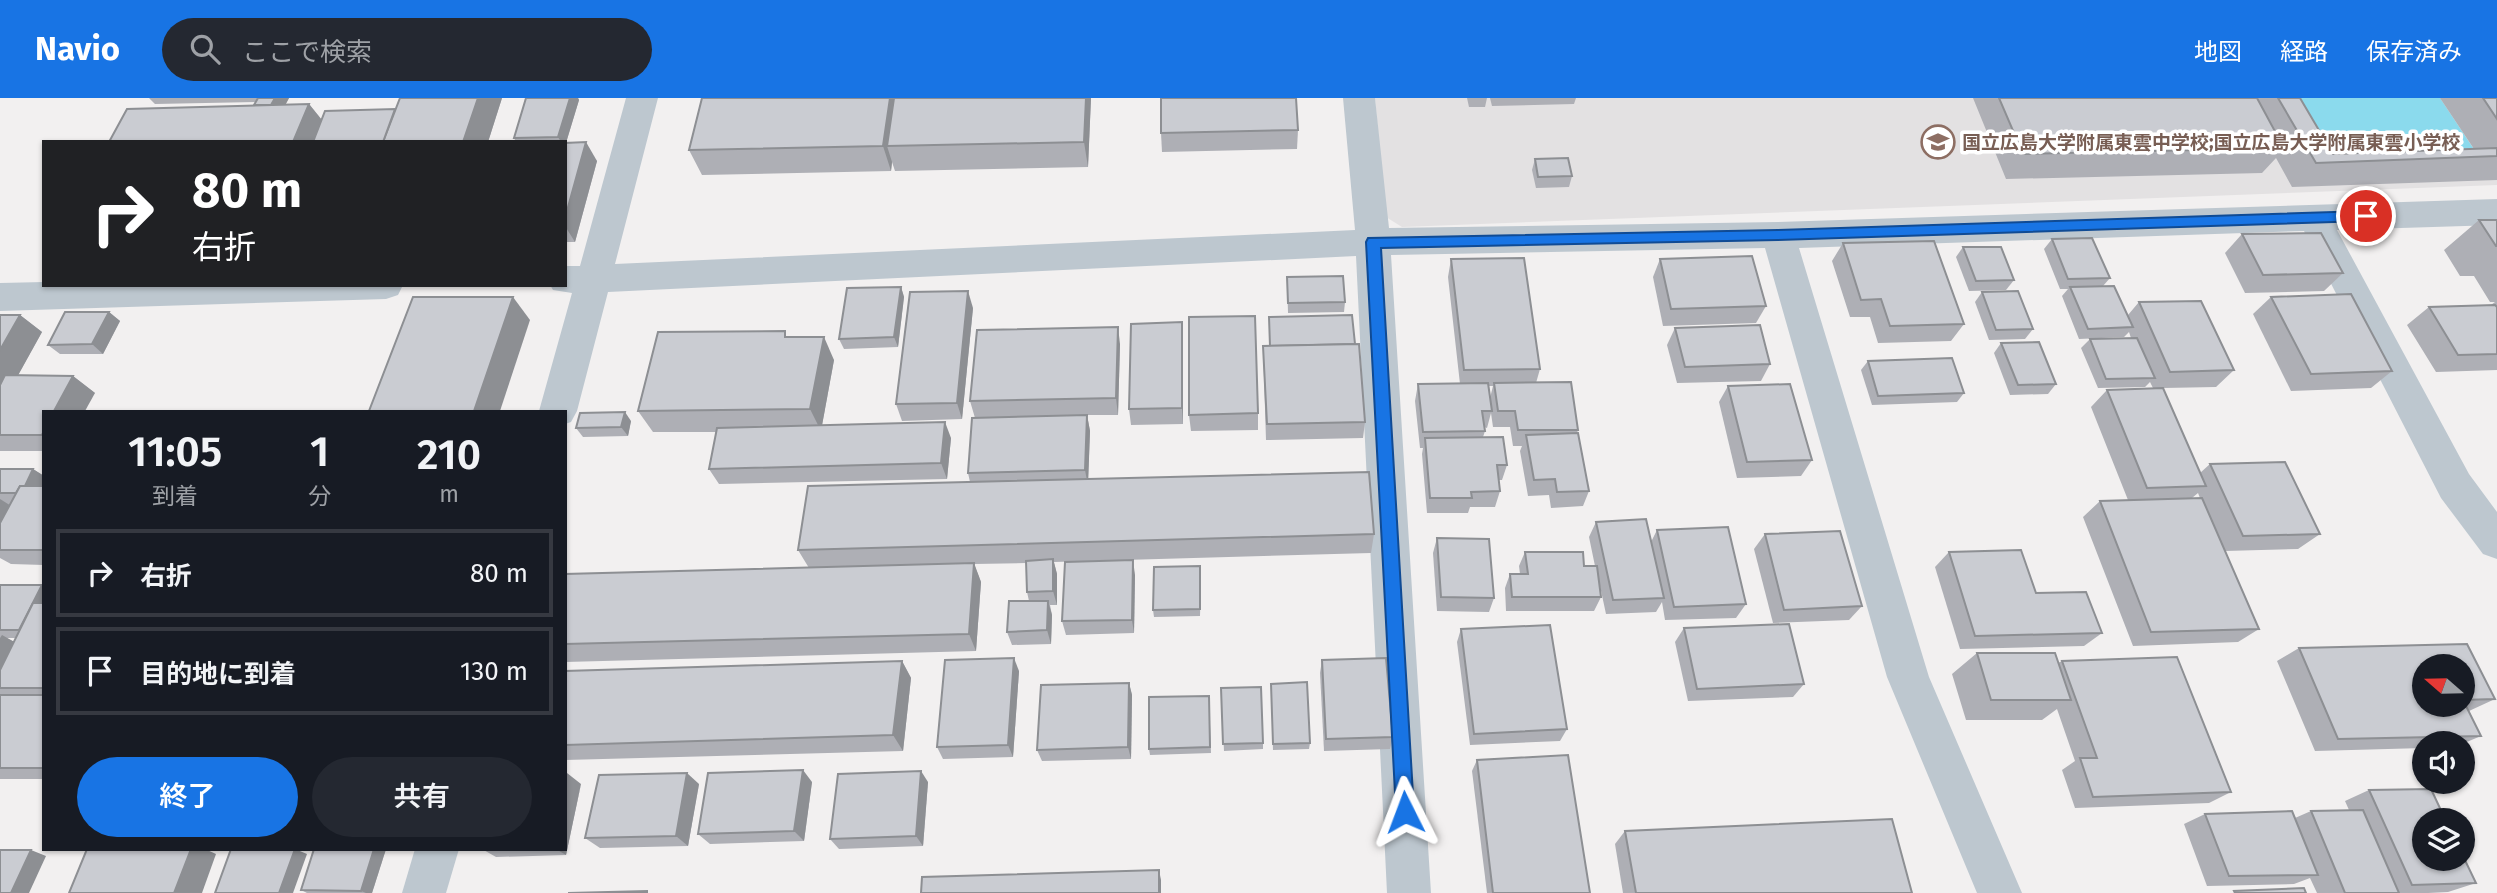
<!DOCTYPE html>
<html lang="ja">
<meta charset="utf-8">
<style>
:root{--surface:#171b24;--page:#242831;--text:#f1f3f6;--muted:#9ea1a6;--line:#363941;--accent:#1874e4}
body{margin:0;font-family:"Fira Sans","Noto Sans JP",sans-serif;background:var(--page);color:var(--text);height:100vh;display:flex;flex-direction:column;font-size:26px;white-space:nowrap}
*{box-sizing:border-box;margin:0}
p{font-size:23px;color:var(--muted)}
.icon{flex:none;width:38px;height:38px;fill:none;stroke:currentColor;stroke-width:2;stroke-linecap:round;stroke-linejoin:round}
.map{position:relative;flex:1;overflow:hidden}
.side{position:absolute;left:42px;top:312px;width:525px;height:441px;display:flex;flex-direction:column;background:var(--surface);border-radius:0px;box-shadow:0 2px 5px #0004}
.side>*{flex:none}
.banner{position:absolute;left:42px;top:42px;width:525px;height:147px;border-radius:0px;box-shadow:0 2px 5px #0004;background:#202124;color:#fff;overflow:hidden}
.needle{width:46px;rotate:290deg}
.buttons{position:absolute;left:2412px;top:556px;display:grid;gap:14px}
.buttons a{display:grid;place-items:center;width:63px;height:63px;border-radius:50%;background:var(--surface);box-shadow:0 2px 5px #0004;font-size:35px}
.pin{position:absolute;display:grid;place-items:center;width:60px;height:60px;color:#fff;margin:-30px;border:4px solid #fff;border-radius:50%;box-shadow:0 2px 7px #0007}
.me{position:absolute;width:77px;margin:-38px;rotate:357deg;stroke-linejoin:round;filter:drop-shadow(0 0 5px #0008)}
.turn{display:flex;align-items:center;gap:24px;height:147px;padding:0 35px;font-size:32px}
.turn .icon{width:91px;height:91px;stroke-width:2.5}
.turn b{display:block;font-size:49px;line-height:60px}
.eta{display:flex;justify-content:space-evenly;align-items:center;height:119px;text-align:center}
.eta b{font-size:42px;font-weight:600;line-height:49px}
.cta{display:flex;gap:14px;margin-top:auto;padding:14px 35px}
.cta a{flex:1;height:80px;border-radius:42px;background:var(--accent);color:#fff;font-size:28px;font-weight:600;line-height:80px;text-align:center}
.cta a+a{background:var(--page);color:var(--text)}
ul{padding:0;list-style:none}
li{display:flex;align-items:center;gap:21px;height:88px;margin:0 14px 10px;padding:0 21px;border:4px solid var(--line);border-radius:0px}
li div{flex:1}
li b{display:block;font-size:26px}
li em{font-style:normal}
header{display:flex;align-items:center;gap:42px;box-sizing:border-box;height:98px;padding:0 35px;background:var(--accent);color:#fff}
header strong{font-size:33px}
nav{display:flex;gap:38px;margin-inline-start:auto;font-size:24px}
.search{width:490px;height:63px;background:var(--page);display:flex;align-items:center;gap:18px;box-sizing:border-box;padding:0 24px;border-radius:38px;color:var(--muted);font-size:26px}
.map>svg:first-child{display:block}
.education{fill:#e3e1e2}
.water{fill:#8bdaed}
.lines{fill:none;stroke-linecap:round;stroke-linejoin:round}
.minor{fill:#bdc7cf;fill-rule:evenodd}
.wall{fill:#aeafb5;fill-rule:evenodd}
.shaded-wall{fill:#8d8f93}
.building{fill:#caccd2;stroke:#8d8f93;stroke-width:2;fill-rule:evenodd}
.route{fill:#1874e4;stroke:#104b94;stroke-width:2}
.labels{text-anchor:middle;stroke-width:7;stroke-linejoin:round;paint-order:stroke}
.education-label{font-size:19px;font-weight:bold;fill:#785e54;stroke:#fff;text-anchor:start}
</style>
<header>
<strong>Navio</strong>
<div class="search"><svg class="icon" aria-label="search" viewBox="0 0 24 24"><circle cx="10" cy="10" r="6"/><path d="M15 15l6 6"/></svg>ここで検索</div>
<nav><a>地図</a><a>経路</a><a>保存済み</a></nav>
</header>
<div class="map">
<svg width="2497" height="795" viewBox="0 0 2497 795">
<rect width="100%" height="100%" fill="#f2f0f0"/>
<path class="education" d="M1375 0H2497V87L1402 129 1386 119Z"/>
<path class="water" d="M2263 0H2440L2489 74 2309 81Z"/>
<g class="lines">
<g class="minor">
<path d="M626 0H658L615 166 1355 132 1343 0H1375L1389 130 1778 124 2497 101V127L2337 132 2469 376 2497 414V461L2483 456 2441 400 2304 133 1799 150 1929 579 2022 795H1977L1887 579 1765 150 1391 157 1431 795H1387L1356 158 608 194 577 313 571 324 565 326V313H539L572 195 553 192 550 187H565V168H580Z"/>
<path d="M44 184V187H403L398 197 386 201 0 213V185Z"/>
<path d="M415 751H459L446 795H402Z"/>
</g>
</g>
<g class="wall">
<path d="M149 0H289L285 7 309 6 322 22 395 11 502 0 488 44H109L254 7 256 4 155 6Z"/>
<path d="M526 0H578L579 2 566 45 597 63 575 144H565V44H516L514 40Z"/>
<path d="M1091 0 1088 69 895 73 892 64 891 73 702 77 689 52Z"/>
<path d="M1467 0H1487L1485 9H1469Z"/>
<path d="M1490 0H1576L1574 6 1492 8Z"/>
<path d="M1973 0H2300L2333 56 2474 51 2440 0H2497V82L2292 89 2276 60 2262 75 2006 81Z"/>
<path d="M1298 32 1297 51 1162 54 1161 35Z"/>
<path d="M1535 61 1572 78 1569 89 1536 90 1532 72Z"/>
<path d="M2479 122H2497V272L2436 274 2407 227 2429 209 2491 207 2495 204H2490L2474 178H2460L2444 152Z"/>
<path d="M2242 136 2343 175 2324 193 2245 195 2225 155Z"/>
<path d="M2052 141 2110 180 2103 188 2128 217 2139 204 2234 272 2216 289 2163 290 2200 375 2210 366 2320 436 2298 451 2225 453 2259 531 2238 544 2133 548 2083 419 2100 403 2128 402 2091 309 2107 292 2153 290 2150 284 2145 289 2098 290 2081 250 2090 241 2131 240 2129 234 2124 239 2079 241 2062 198 2068 191H2060L2044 151ZM2198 395 2200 400H2192Z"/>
<path d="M1843 145 1964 226 1951 243 1878 245 1870 219H1850L1832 163Z"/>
<path d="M1963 149 2014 182 2006 192 1969 193 1956 159Z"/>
<path d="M1451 161 1540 271 1536 285 1578 332 1577 335 1589 393 1583 408 1551 410 1549 397 1528 398 1520 353 1522 348H1513L1510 329H1493L1491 315 1487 330 1484 329 1485 333 1483 339 1507 367 1502 382H1499L1500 393 1495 409H1470L1468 415H1427L1422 356 1423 350H1420L1415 303 1418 286H1460L1448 179ZM1489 288H1493L1490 300Z"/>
<path d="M1660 161 1766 208 1756 225 1663 228 1653 179Z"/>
<path d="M1287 179 1345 204 1344 214 1288 215Z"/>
<path d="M901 189 904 199 898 249 844 251 839 241Z"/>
<path d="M1982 194 2033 231 2025 241 1989 242 1975 204Z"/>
<path d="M2271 199 2392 273 2371 290 2291 293 2253 216Z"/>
<path d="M973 210 962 321 902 323 896 306Z"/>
<path d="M109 214 120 223 103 256H60L48 247Z"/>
<path d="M0 217H20L42 234 18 277 73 278 95 295 44 313V353H0Z"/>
<path d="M1269 219 1355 246 1365 324 1363 340 1266 342 1263 248H1270Z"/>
<path d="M1675 230 1770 266 1761 283 1677 285 1667 247Z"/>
<path d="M789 239 834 262 822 327 951 340 947 381 719 386 709 371 717 334H653L638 313Z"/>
<path d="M1183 242V326L1131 327 1129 311Z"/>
<path d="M2001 245 2056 286 2048 296 2010 297 1994 255Z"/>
<path d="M1120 246 1118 317H1087L1090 333 1088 381 1374 436 1371 455 1054 464 1057 476V507H1050L1052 517 1051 546 1012 547 1007 534 1029 503 1027 494 1026 465 974 466 981 484 976 553 565 564V476L809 470 798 452 970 384 968 375 975 320 970 303Z"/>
<path d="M1868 263 1964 295 1957 304 1872 307 1861 272Z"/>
<path d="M1728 288 1812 362 1801 378 1737 380 1719 304Z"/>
<path d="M1258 315V332L1191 333 1189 317Z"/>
<path d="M631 323 628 338 583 339 576 330Z"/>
<path d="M0 371H33L44 378V384L42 388H44V467L11 466 0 460Z"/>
<path d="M1596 424 1651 444 1657 432 1746 506 1736 520 1665 522 1662 504 1656 514 1606 516 1600 488 1601 499 1594 513H1506L1505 490 1510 476H1520L1519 468 1525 454 1584 468H1595L1589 439Z"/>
<path d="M1765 436 1862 508 1849 522 1773 525 1754 451Z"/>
<path d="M1437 440 1494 500 1489 514 1437 513 1433 455Z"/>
<path d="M1949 454 2036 495 2102 535 2084 548 1960 551 1935 469Z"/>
<path d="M1201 476 1200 518 1154 519 1153 512Z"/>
<path d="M1135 477 1134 535 1066 537 1062 523Z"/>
<path d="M0 487 44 488V681H0ZM6 540H16L14 544Z"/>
<path d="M1684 530 1804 586 1793 599 1688 603 1675 544Z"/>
<path d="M1461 531 1567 631 1560 643 1470 647 1457 544Z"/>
<path d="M2299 550 2495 601 2469 613 2481 638 2462 646H2424V650L2315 653 2277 563Z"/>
<path d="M1977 555 2058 565 2062 563 2231 694 2209 705 2075 710 2062 672 2075 663 2057 611 2042 622H1966L1952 576Z"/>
<path d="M1322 562 1393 639 1390 651 1324 653 1320 575Z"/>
<path d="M902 563 911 580 903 653 565 662V573Z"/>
<path d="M1019 573 1013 659 943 661 937 649Z"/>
<path d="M1129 585 1132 597 1131 661 1042 663 1037 652Z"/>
<path d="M1221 590 1263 645V651L1224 653Z"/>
<path d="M1271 593 1310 645 1309 651 1273 652Z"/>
<path d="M1209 598 1211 655 1150 657 1149 651Z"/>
<path d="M1477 662 1590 795H1487L1472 673Z"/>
<path d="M812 684 804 743 710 746 698 736Z"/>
<path d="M928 684 923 748 839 751 830 741Z"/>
<path d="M581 686 566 757 496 759 482 751H565Z"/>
<path d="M699 686 688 748 600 750 585 740Z"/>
<path d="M2369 692 2476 785 2448 794 2428 795H2317L2310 780 2294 786 2207 788 2184 726 2205 716 2295 720 2311 713 2349 712 2345 703Z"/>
<path d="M1625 733 1912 795H1623L1615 746Z"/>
<path d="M386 751 372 795H307L301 792Z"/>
</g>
<g class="shaded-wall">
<path d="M275 0H289L278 21 269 11Z"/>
<path d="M478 0H502L488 44H463Z"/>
<path d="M570 0H578L579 2 565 48V44H561L558 39Z"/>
<path d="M890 0H901L887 48 892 64 891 73 883 48Z"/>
<path d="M1086 0H1091L1088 69 1084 44Z"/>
<path d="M309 6 329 31 324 44H293Z"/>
<path d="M586 44 597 63 575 144 565 128V120Z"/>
<path d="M901 189 904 199 898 249 894 239Z"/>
<path d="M968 193 973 210 962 321 957 305Z"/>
<path d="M513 199 530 222 500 313H474Z"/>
<path d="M109 214 120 223 103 256 92 246Z"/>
<path d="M20 217 42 234 0 310V252Z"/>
<path d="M1182 224 1183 242V326L1182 310Z"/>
<path d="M1118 229 1120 246 1118 317 1116 300Z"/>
<path d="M824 239 834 262 821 333 810 311Z"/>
<path d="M73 278 95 295 85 313H54Z"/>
<path d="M625 314 631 323 628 338 621 329Z"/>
<path d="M1087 317 1090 333 1088 388 1085 372Z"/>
<path d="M945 324 951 340 947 381 941 365Z"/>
<path d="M33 371 44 378V384L35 403 22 395Z"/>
<path d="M0 401 16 411 0 441Z"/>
<path d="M1053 461 1057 476V507L1053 493Z"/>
<path d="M1133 462 1135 477 1134 535 1132 522Z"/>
<path d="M974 465 981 484 976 553 969 536Z"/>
<path d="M42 487 44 488V519L20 532Z"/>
<path d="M1048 503 1052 517 1051 546 1047 532Z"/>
<path d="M2 537 27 551 0 590V540Z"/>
<path d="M1014 560 1019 573 1013 659 1008 647Z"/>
<path d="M902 563 911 580 903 653 893 637Z"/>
<path d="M1129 585 1132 597 1131 661 1128 649Z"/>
<path d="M803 672 812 684 804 743 794 733Z"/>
<path d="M921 673 928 684 923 748 916 738Z"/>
<path d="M567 675 581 686 566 757 556 751H565V681Z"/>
<path d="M687 675 699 686 688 748 676 738Z"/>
<path d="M191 751H205L216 756 202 795H174Z"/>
<path d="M295 751 307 756 293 795H279Z"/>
<path d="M374 751H386L372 795H366L361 793Z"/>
<path d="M31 752 46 758 29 795H11Z"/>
<path d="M1159 772 1161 782V795H1159Z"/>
</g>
<g class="building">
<path d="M258 0H275L271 7H254Z"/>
<path d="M400 0H478L463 44H383Z"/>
<path d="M526 0H570L558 39 514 40Z"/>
<path d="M702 0H890L883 48 689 52Z"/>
<path d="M894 0H1086L1084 44 887 48Z"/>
<path d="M1161 0H1296L1298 32 1161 35Z"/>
<path d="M1999 0H2257L2284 50 2023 56Z"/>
<path d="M2278 0H2300L2333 56 2497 50V58L2316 65Z"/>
<path d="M2483 0H2497V21Z"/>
<path d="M309 6 293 44H109L127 11Z"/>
<path d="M395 11 383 44H313L325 13Z"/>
<path d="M586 44 565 120V45Z"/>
<path d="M1568 60 1572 78 1538 79 1535 61Z"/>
<path d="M2479 122H2497V148H2496Z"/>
<path d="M2321 135 2343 175 2263 177 2242 136Z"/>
<path d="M2092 140 2110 180 2068 181 2052 141Z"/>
<path d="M1934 143 1964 226 1890 228 1881 201 1861 202 1843 145Z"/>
<path d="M1963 149H2001L2014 182 1976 183Z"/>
<path d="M1752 158 1766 208 1671 211 1660 161Z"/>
<path d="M1524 160 1540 271 1464 272 1451 161Z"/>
<path d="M1343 178 1345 204 1288 205 1287 179Z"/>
<path d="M2114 188 2133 229 2088 231 2070 189Z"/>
<path d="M901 189 894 239 839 241 847 190Z"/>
<path d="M968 193 957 305 896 306 910 194Z"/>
<path d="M2018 193 2033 231 1996 232 1982 194Z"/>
<path d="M2351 196 2392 273 2311 276 2271 199Z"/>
<path d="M413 199H513L474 313H369Z"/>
<path d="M2201 203 2234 272 2170 274 2139 204Z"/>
<path d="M2495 207 2497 209V256L2458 257 2429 209Z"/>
<path d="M65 214H109L92 246 48 247Z"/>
<path d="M0 217H20L0 252Z"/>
<path d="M1352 217 1355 246 1270 248 1269 219Z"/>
<path d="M1255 218 1258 315 1189 317V219Z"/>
<path d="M1182 224V310L1129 311 1131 226Z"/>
<path d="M1760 227 1770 266 1685 269 1675 230Z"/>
<path d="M1118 229 1116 300 970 303 977 232Z"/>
<path d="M785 233V239H824L810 311 638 313 658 234Z"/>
<path d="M2137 240 2155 280 2106 281 2090 241Z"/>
<path d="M2039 244 2056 286 2018 287 2001 245Z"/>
<path d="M1359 246 1365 324 1267 326 1263 248Z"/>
<path d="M1952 260 1964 295 1878 298 1868 263Z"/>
<path d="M5 277 73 278 54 313H44V333L42 337H0V287Z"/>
<path d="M1571 284 1578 332H1518L1515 313H1498L1494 285Z"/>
<path d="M1488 285 1492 313H1482L1485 333 1423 334 1418 286Z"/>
<path d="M1790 286 1812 362 1747 364 1728 288Z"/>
<path d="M2163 290 2206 388 2147 390 2107 292Z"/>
<path d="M625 314 621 329 576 330 580 315Z"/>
<path d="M1087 317 1085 372 968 375 972 320Z"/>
<path d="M945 324 941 365 709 371 717 330Z"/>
<path d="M1578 335 1589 393 1557 394 1555 381 1534 382 1526 337Z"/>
<path d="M1503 339 1507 367H1497L1500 393 1471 394 1472 400H1430L1425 340Z"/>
<path d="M2285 364 2320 436 2243 438 2210 366Z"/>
<path d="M0 371H33L25 388H20L16 395H0Z"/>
<path d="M1369 374 1374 436 798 452 808 388Z"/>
<path d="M20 388H44V452H0V425Z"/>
<path d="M2202 400 2259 531 2151 534 2100 403Z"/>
<path d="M1646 421 1664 500 1613 502 1596 424Z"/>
<path d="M1728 429 1746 506 1674 509 1657 432Z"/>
<path d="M1840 433 1862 508 1784 512 1765 436Z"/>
<path d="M1437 440 1489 441 1494 500 1441 499Z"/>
<path d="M2021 452 2036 495 2086 494 2102 535 1975 538 1949 454Z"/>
<path d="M1525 454H1583L1584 468H1597L1601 499H1512L1510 476H1528Z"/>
<path d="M1053 461V493L1027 494 1026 463Z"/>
<path d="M1133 462 1132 522 1062 523 1065 464Z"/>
<path d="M974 465 969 536 565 546V476Z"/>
<path d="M1200 468V511L1153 512 1154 469Z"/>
<path d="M0 487H42L19 532H0Z"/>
<path d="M1009 503H1048L1047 532 1007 534Z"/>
<path d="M33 505H44V590H0V572Z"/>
<path d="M1789 526 1804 586 1697 591 1684 530Z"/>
<path d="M1550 527 1567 631 1474 636 1461 531Z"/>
<path d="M2467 546 2495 601 2463 602 2481 638 2338 641 2299 550ZM2424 569H2462V607H2424Z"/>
<path d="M1977 555H2055L2071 602H1991Z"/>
<path d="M2177 559 2231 694 2093 699 2080 660H2097L2062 563Z"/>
<path d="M1014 560 1008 647 937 649 945 562Z"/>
<path d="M1386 560 1393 639 1326 641 1322 562Z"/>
<path d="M902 563 893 637 565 647V573Z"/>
<path d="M1307 584 1310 645 1273 646 1271 586Z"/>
<path d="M1129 585 1128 649 1037 652 1041 587Z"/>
<path d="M1261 589 1263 645 1223 646 1221 590Z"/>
<path d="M0 597H44L43 670H0Z"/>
<path d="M1209 598 1210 649 1149 651V599Z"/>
<path d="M1568 657 1590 795H1493L1477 662Z"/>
<path d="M803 672 794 733 698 736 708 675Z"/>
<path d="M921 673 916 738 830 741 838 676Z"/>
<path d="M687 675 676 738 585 740 599 677Z"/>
<path d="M2431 691 2446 723H2424V761H2462V756L2476 785 2412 787 2369 692Z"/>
<path d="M2363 712 2399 795H2345L2311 713Z"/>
<path d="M2292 713 2318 777 2229 778 2205 716Z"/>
<path d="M1892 721 1912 795H1636L1625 733Z"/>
<path d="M87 751H191L174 795H69Z"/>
<path d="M231 751H295L279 795H215Z"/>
<path d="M314 751H374L361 793 301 792Z"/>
<path d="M0 752H31L11 795H0Z"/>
<path d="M1159 772V795H921L922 779Z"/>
<path d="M2304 790 2306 795H2235L2234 793Z"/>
<path d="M647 793V795H568Z"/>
</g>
<path class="route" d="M2366 113 2373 118 2366 123 1778 142 1381 150 1414 714 1411 720 1405 723 1398 720 1396 714 1366 144 1368 140 1778 132Z"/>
<defs>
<symbol id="school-ring" viewBox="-11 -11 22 22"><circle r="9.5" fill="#fff" stroke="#8d6e63" stroke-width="1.5"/><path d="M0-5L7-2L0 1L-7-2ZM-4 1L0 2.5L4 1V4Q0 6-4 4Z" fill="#8d6e63"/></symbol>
</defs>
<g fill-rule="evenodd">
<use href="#school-ring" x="1919" y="25" width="38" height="38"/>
</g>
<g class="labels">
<g class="education-label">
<text x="1962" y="51">国立広島大学附属東雲中学校;国立広島大学附属東雲小学校</text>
</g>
</g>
</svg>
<div class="buttons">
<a><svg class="needle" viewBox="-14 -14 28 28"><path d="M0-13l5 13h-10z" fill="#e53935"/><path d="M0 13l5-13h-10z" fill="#9ea1a6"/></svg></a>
<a><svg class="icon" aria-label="sound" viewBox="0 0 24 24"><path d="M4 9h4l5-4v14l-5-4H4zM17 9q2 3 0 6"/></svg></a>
<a><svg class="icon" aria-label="layers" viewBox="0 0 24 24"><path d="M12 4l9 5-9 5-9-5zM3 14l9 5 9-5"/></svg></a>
</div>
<div class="pin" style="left:2366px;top:118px;background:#d93025"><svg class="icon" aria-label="arrive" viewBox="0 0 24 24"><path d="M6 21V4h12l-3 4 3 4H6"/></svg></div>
<svg class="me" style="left:1405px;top:714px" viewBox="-20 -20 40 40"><path d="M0-17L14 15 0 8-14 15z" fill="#1874e4" stroke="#fff" stroke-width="4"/></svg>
<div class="banner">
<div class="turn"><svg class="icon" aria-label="right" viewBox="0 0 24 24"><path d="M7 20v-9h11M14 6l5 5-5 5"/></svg><div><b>80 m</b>右折</div></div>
</div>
<section class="side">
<div class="eta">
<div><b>11:05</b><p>到着</p></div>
<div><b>1</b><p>分</p></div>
<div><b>210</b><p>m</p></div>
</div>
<ul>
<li><svg class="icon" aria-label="right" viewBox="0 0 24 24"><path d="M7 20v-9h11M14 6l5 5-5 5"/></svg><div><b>右折</b></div><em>80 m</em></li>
<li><svg class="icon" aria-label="arrive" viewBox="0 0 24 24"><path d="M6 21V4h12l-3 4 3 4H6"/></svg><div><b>目的地に到着</b></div><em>130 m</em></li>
</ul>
<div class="cta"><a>終了</a><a>共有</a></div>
</section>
</div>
